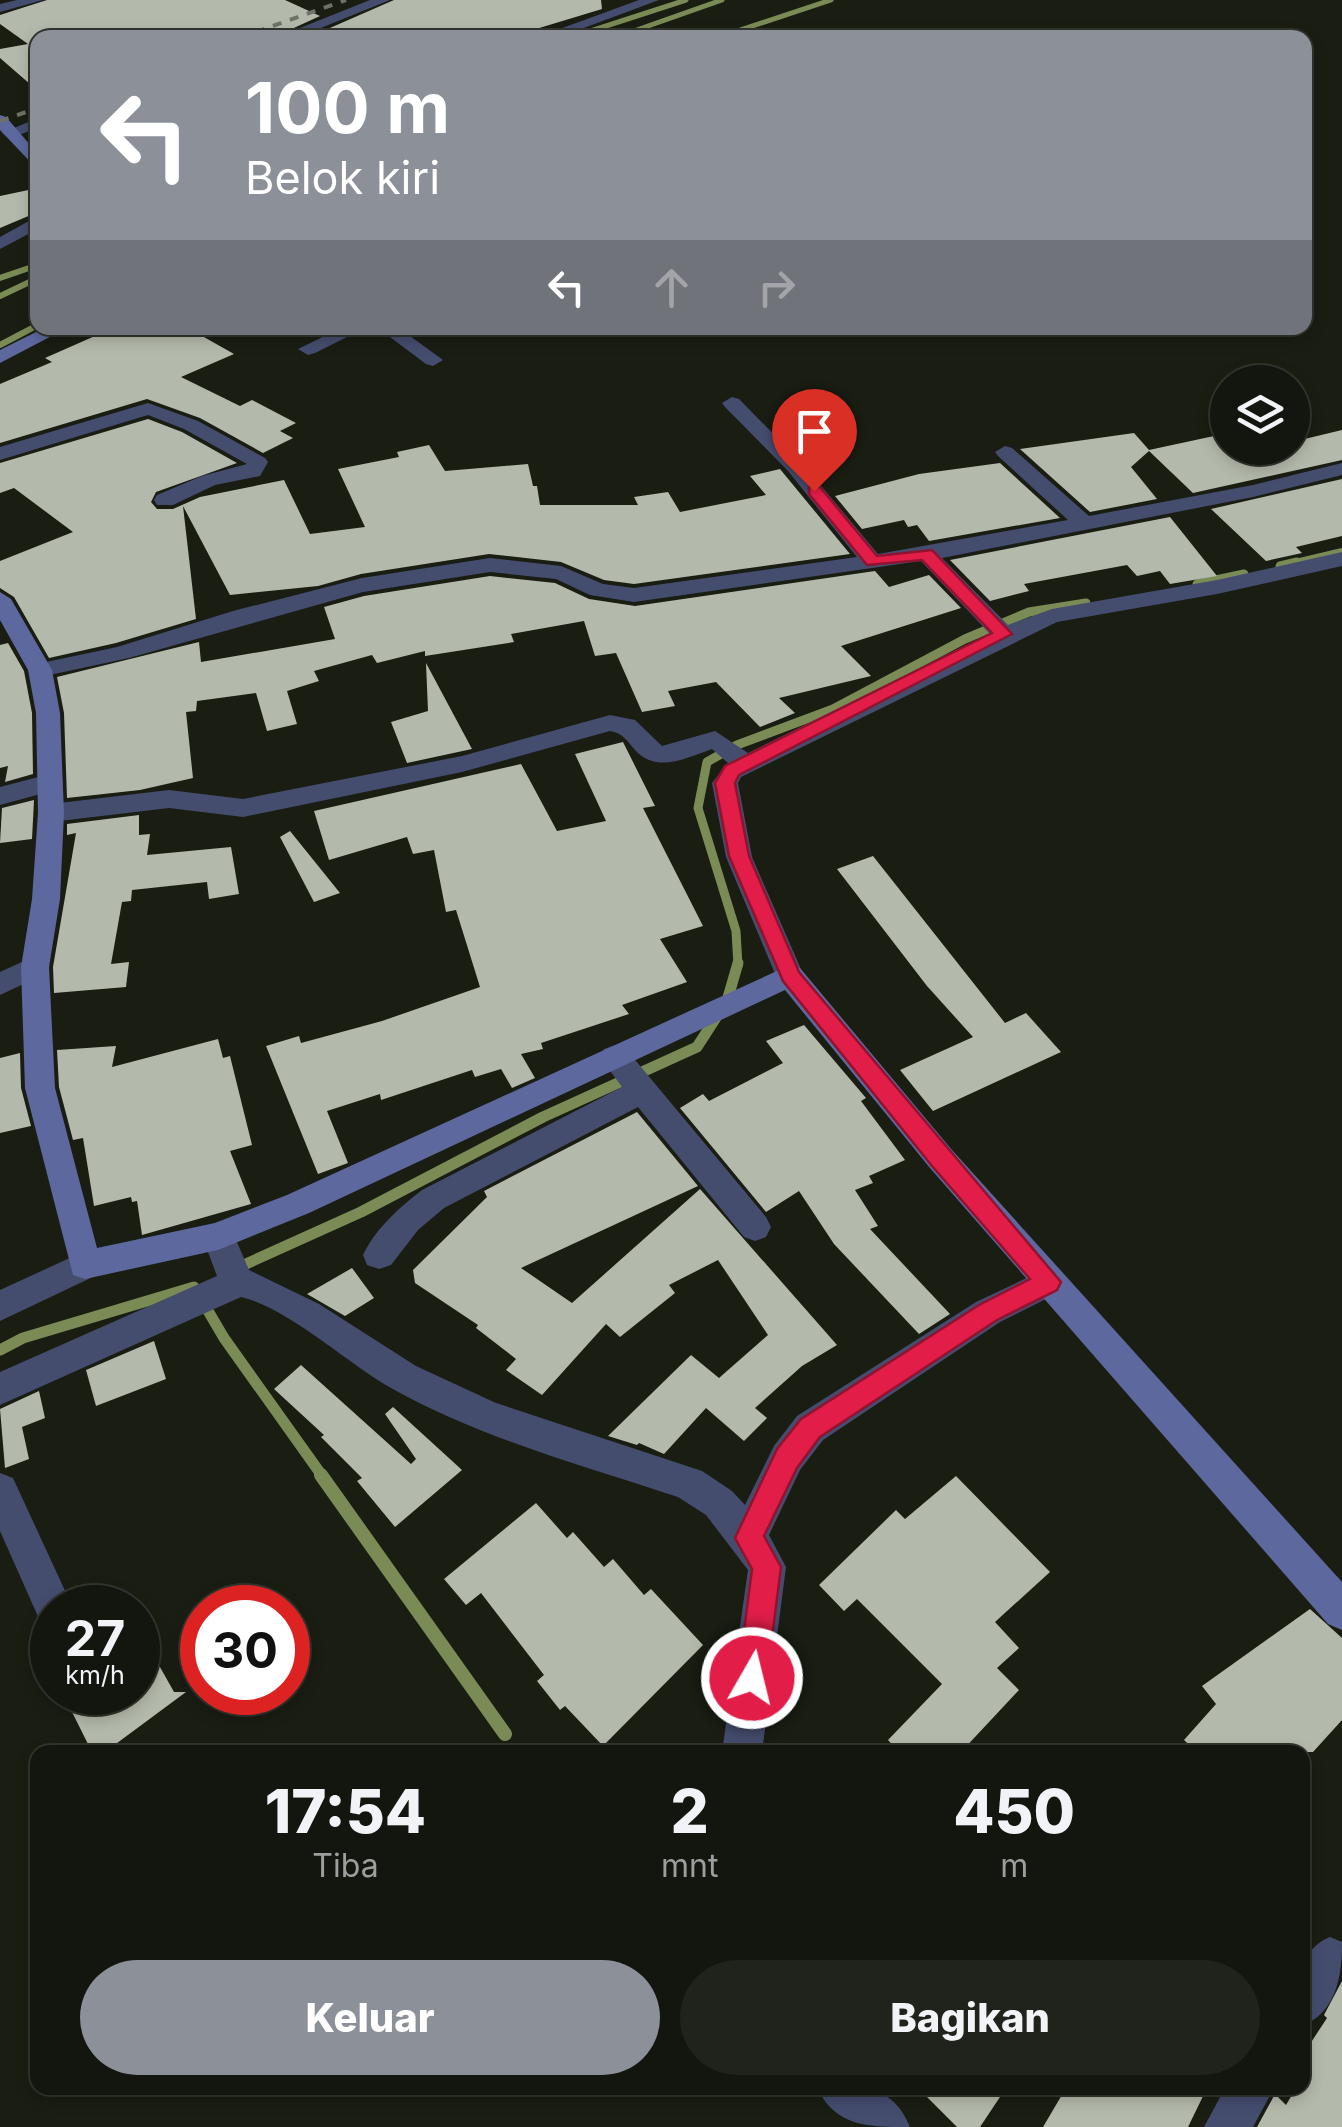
<!DOCTYPE html>
<html lang="id">
<style>
:root{--surface:#13160e;--page:#20231c;--text:#f1f3f6;--muted:#9d9f9e;--line:#32352e;--accent:#8c9099}
body{margin:0;font-family:Inter,sans-serif;background:var(--page);color:var(--text);height:100vh;display:flex;flex-direction:column;font-size:38px;white-space:nowrap}
*{box-sizing:border-box;margin:0}
p{font-size:32px;color:var(--muted)}
.icon{flex:none;width:55px;height:55px;fill:none;stroke:currentColor;stroke-width:2;stroke-linecap:round;stroke-linejoin:round}
.map{position:relative;flex:1;overflow:hidden}
.panel{position:absolute;left:30px;top:1745px;width:1280px;height:350px;display:flex;flex-direction:column;background:var(--surface);border-radius:20px;box-shadow:0 5px 15px #0003,0 0 0 2px var(--line)}
.panel>*{flex:none}
.top-card{position:absolute;left:30px;top:30px;width:1282px;height:305px;border-radius:20px;box-shadow:0 5px 15px #0003,0 0 0 2px var(--line);background:#8c9099;color:#fff;overflow:hidden}
.tools{position:absolute;left:1210px;top:365px;display:grid;gap:20px}
.tools a{display:grid;place-items:center;width:100px;height:100px;border-radius:50%;background:var(--surface);box-shadow:0 5px 15px #0003,0 0 0 2px var(--line);font-size:50px}
.speed{position:absolute;left:30px;top:1585px;display:flex;gap:20px;font-size:50px;font-weight:700;text-align:center}
.speed>*{display:grid;place-content:center;width:130px;height:130px;border-radius:50%;background:var(--surface);box-shadow:0 5px 15px #0003,0 0 0 2px var(--line);line-height:1}
.speed small{font-size:25px;font-weight:400}
.speed .limit{border:15px solid #d22;background:#fff;color:#111}
.pin{position:absolute;display:grid;place-items:center;width:85px;height:85px;color:#fff;margin:-102px -42px;border-radius:50% 50% 50% 0;rotate:-45deg;box-shadow:0 0 10px #0007}
.pin .icon{rotate:45deg}
.me{position:absolute;width:110px;margin:-55px;rotate:8deg;stroke-linejoin:round;filter:drop-shadow(0 0 8px #0008)}
.turn{display:flex;align-items:center;gap:35px;height:210px;padding:0 50px;font-size:45px}
.turn .icon{width:130px;height:130px;stroke-width:2.5}
.turn b{display:block;font-size:70px;line-height:85px}
.lanes{display:flex;align-items:center;height:95px;padding:0 50px;background:#0003;justify-content:center;gap:50px;direction:ltr}
.lanes .off{opacity:.35}
.eta{display:flex;justify-content:space-evenly;align-items:center;height:170px;text-align:center}
.eta b{font-size:60px;font-weight:800;line-height:70px}
.button{display:flex;gap:20px;margin-top:auto;padding:20px 50px}
.button a{flex:1;height:115px;border-radius:60px;background:var(--accent);color:#fff;font-size:40px;font-weight:800;line-height:115px;text-align:center}
.button a+a{background:var(--page);color:var(--text)}
.map>svg:first-child{display:block}
.lines{fill:none;stroke-linecap:round;stroke-linejoin:round}
.stream-far4{stroke:#7a8b56;stroke-width:5}
.stream-far3{stroke:#7a8b56;stroke-width:6}
.stream-far2{stroke:#7a8b56;stroke-width:9}
.stream-far1{stroke:#7a8b56;stroke-width:11}
.stream{stroke:#7a8b56;stroke-width:14}
.building{fill:#b4baab}
.street{fill:#454d6f;fill-rule:evenodd}
.secondary{fill:#5d689f;fill-rule:evenodd}
.rail{stroke:#6e7168;stroke-width:4;stroke-dasharray:9 9;stroke-linecap:butt}
.route{fill:#e11d48;stroke:#92132f;stroke-width:2.5}
</style>
<div class="map">
<svg width="1342" height="2127" viewBox="0 0 1342 2127">
<rect width="100%" height="100%" fill="#191d12"/>
<g class="lines">
<g class="stream-far4">
<path d="M569 38 686 0"/>
<path d="M614 38 722 0"/>
<path d="M716 38 831 0"/>
</g>
<g class="stream-far3">
<path d="M0 278 38 265"/>
<path d="M0 296 38 278"/>
<path d="M0 345 38 325"/>
<path d="M1287 564 1342 551"/>
</g>
<g class="stream-far2">
<path d="M1280 566 1297 562"/>
<path d="M1197 584 1244 574"/>
<path d="M738 966 736 931 698 808 707 762 737 745 833 709 965 639 1029 612 1086 603"/>
</g>
<g class="stream-far1">
<path d="M727 1001 738 963"/>
<path d="M237 1268 361 1212 543 1117 697 1047 717 1016"/>
<path d="M0 1350 23 1338 194 1287 224 1338 323 1477"/>
</g>
<path class="stream" d="M321 1475 505 1734"/>
</g>
<g class="building">
<path d="M47 0H285L320 16 272 38H38V91L0 58V49L28 44 0 24V15Z"/>
<path d="M394 0H601L602 9 506 38H307Z"/>
<path d="M38 188V212L0 228V196Z"/>
<path d="M113 328H188L234 354 181 377 240 406 252 400 296 423 280 431 293 438 263 453 200 418 147 399 0 443V384L52 362 45 358Z"/>
<path d="M148 419 182 432 237 463 156 492 151 502 157 509H173L200 497 284 480 310 534 365 527 338 469 399 457 397 452 429 445 445 471 528 464 533 486H537L540 505H638L634 497 668 492 680 512 766 495 750 476 780 469 850 554 634 584 604 580 561 562 489 554 361 574 318 586 230 595 183 506 196 619 116 643 49 658 14 597 0 588V561L73 532 14 488 0 493V463Z"/>
<path d="M1342 430V460L1193 493 1149 451 1131 467 1157 499 1090 512 1020 449 1134 433 1149 450 1228 433V448H1292V442Z"/>
<path d="M1000 463 1060 518 929 541 917 525 908 527 904 520 862 529 835 496 919 474Z"/>
<path d="M1342 479V536L1296 547 1302 553 1266 561 1211 509Z"/>
<path d="M1170 517 1217 576 1170 584 1160 571 1137 576 1127 565 1024 584 1029 591 990 601 950 560Z"/>
<path d="M875 571 889 587 929 575 961 608 841 646 871 676 779 698 795 713 760 727 716 682 668 691 675 706 642 712 616 653 595 656 584 621 511 634 514 642 425 656V651L377 663 372 655 314 671 319 681 287 691 297 724 267 731 256 693 197 701 196 711 186 712 193 778 140 790 67 798 64 713 57 677 199 642 201 662 335 639 324 607 364 596 490 576 555 583 589 599 635 606Z"/>
<path d="M8 643 24 671 32 713 33 774 5 782 8 766 0 768V645Z"/>
<path d="M426 663 472 749 407 763 391 722 428 711Z"/>
<path d="M623 742 655 806 643 808 703 926 660 939 687 982 622 1005 629 1014 541 1043 543 1049 521 1054 535 1078 512 1088 501 1069 475 1077 472 1070 381 1100 380 1094 327 1111 348 1163 318 1174 266 1046 299 1036 301 1043 382 1021 480 987 456 910 446 912 434 850 413 854 407 837 329 860 314 811 521 764 557 831 606 821 575 754Z"/>
<path d="M34 800 32 839 0 843 2 808Z"/>
<path d="M139 815V835L150 834 147 855 231 847 239 894 209 899 207 882 132 890 131 901 122 902 111 964 129 962 126 987 54 993 53 967 76 833 67 835V824Z"/>
<path d="M290 831 340 893 314 902 280 837Z"/>
<path d="M873 856 1005 1023 1026 1013 1061 1052 933 1111 900 1070 973 1037 927 986 837 869Z"/>
<path d="M804 1025 866 1098 861 1101 905 1160 869 1176 873 1183 855 1190 878 1226 870 1229 950 1314 919 1334 834 1244 799 1191 766 1212 680 1108 703 1094 709 1101 783 1063 766 1041Z"/>
<path d="M218 1039 223 1058 230 1056 252 1145 230 1151 251 1204 142 1235 137 1201 132 1202 131 1197 94 1206 83 1138 73 1140 59 1087 57 1050 116 1046 112 1067Z"/>
<path d="M20 1053 21 1088 31 1126 0 1133V1058Z"/>
<path d="M637 1112 698 1186 521 1268 572 1303 700 1189 837 1345 802 1366 755 1408 767 1418 744 1441 706 1408 664 1454 639 1443 637 1445 608 1436 691 1355 719 1378 768 1335 718 1260 669 1285 675 1293 620 1337 606 1324 542 1395 506 1370 516 1359 476 1328 478 1325 415 1283 413 1270 487 1197 484 1191Z"/>
<path d="M352 1268 374 1298 345 1316 307 1294Z"/>
<path d="M154 1341 166 1379 96 1406 86 1370Z"/>
<path d="M301 1365 411 1464 416 1459 385 1414 393 1407 462 1470 395 1527 357 1481 362 1478 321 1437 324 1435 274 1389Z"/>
<path d="M39 1391 45 1418 22 1427 29 1459 5 1468 0 1409Z"/>
<path d="M956 1476 1050 1572 995 1622 1019 1648 997 1668 1019 1690 961 1752H899L888 1740 942 1684 857 1599 844 1611 819 1585 896 1510 905 1519Z"/>
<path d="M536 1503 567 1538 573 1532 604 1567 613 1559 644 1595 651 1589 703 1645 603 1746 565 1706 560 1710 537 1681 544 1675 481 1593 466 1605 444 1579Z"/>
<path d="M1310 1609 1342 1638V1720L1313 1752H1197L1184 1740 1216 1704 1202 1686Z"/>
<path d="M138 1628 174 1692H186L105 1752H92L62 1692H138Z"/>
<path d="M1342 1981V2127H1257L1275 2094 1286 2105 1296 2088H1302V2075L1311 2060 1304 2053 1327 2018 1324 2015Z"/>
<path d="M918 2088H1006L980 2127H957Z"/>
<path d="M1066 2088H1207L1188 2127H1043Z"/>
</g>
<g class="lines">
<g class="street">
<path d="M17 0H43L0 12V4Z"/>
<path d="M370 0H390L296 38H275Z"/>
<path d="M639 0H659L557 38H535Z"/>
<path d="M38 118V128L10 138 2 133Z"/>
<path d="M38 216V229L0 249V237Z"/>
<path d="M341 328H365L315 353 308 355 298 349Z"/>
<path d="M378 328H399L443 360 433 366 426 364Z"/>
<path d="M732 397 739 399 802 463 878 554 1068 520 998 456 995 452 1005 446 1012 448 1089 516 1253 485 1342 463V475L1253 497 942 558 1008 625 1052 609 1217 580 1342 552V566L1217 594 1057 622 741 777 738 783 752 857 804 976 800 984 790 987 780 984 776 976 726 857 712 783 728 763 712 749C686 758 657 774 635 750 627 741 623 733 610 731L462 772 243 817 169 808 51 822 42 819 38 813 42 807 51 804 169 790 243 799 462 756 610 715 635 720 662 746 715 731 748 753 990 634 921 561 634 602 590 595 556 579 490 572 363 592 129 658 40 677 28 670 32 665 117 647 233 611 362 578 490 558 561 566 603 584 634 588 857 557 788 471 725 407 722 403Z"/>
<path d="M148 403 198 421 265 458 268 462 260 476 215 485 173 505H157L154 500 157 495 202 476 247 464 184 429 148 415 0 460V447Z"/>
<path d="M50 774 59 777 63 783 59 789 0 805V787Z"/>
<path d="M35 956 45 960 49 967 45 974 0 995V972Z"/>
<path d="M615 1045 626 1049 766 1217 771 1227 766 1237 755 1241 744 1237 638 1107 444 1208 418 1230 391 1265 379 1269 367 1265 363 1255C376 1228 399 1208 422 1190L622 1087 600 1057 604 1049Z"/>
<path d="M218 1222 230 1226 249 1270 319 1304 416 1366 496 1403 702 1471 732 1491 745 1505 774 1446 797 1416 976 1302 1048 1268 1060 1272 1065 1282 1060 1292 1000 1322 823 1440 800 1470 769 1535 786 1567 762 1752H722L748 1570 706 1515 678 1497C582 1465 480 1438 391 1388 347 1363 288 1308 241 1297L0 1405V1372L217 1276 202 1236 206 1226Z"/>
<path d="M85 1251 97 1255 102 1265 97 1275 0 1321V1290Z"/>
<path d="M0 1473 13 1478 73 1608H52V1626L40 1621 0 1531Z"/>
<path d="M1330 1937 1342 1942C1342 1975 1337 2012 1302 2026 1302 1992 1293 1952 1330 1937Z"/>
<path d="M817 2088C859 2086 892 2083 910 2127 868 2127 836 2127 817 2088Z"/>
<path d="M1225 2088H1274L1253 2127H1204Z"/>
</g>
<g class="secondary">
<path d="M0 115 6 117 38 154V170L0 130Z"/>
<path d="M44 328H67L0 363V350Z"/>
<path d="M0 592 11 599 52 670 60 713 64 813 60 899 49 967 55 1088 97 1248 215 1223 287 1195 790 965 800 968 952 1150 1342 1582V1630L1328 1624 930 1168 785 990 309 1213 218 1250 85 1279 73 1275 25 1088 21 967 32 899 38 813 36 713 28 670 0 620Z"/>
</g>
<g class="rail">
<path d="M239 38 346 0"/>
<path d="M0 121 38 108"/>
</g>
</g>
<path class="route" d="M809 487H820L877 556 932 550 1012 634 739 775 735 783 749 856 799 972 1061 1282 1057 1290 997 1320 820 1437 797 1468 764 1536 781 1567 767 1678 763 1689 752 1693 742 1689 738 1678 752 1569 735 1538 777 1449 801 1419 979 1305 1030 1279 932 1166 783 981 729 856 715 783 725 766 992 633 922 560 867 565 809 494Z"/>
</svg>
<div class="tools">
<a><svg class="icon" aria-label="layers" viewBox="0 0 24 24"><path d="M12 4l9 5-9 5-9-5zM3 14l9 5 9-5"/></svg></a>
</div>
<div class="speed"><div>27<small>km/h</small></div><div class="limit">30</div></div>
<div class="pin" style="left:814px;top:491px;background:#d93025"><svg class="icon" aria-label="arrive" viewBox="0 0 24 24"><path d="M6 21V4h12l-3 4 3 4H6"/></svg></div>
<svg class="me" style="left:752px;top:1678px" viewBox="-20 -20 40 40"><circle r="17" fill="#e11d48" stroke="#fff" stroke-width="3"/><path d="M0-11L8 9 0 5-8 9z" fill="#fff"/></svg>
<div class="top-card">
<div class="turn"><svg class="icon" aria-label="left" viewBox="0 0 24 24"><path d="M17 20v-9H6M10 6l-5 5 5 5"/></svg><div><b>100 m</b>Belok kiri</div></div>
<div class="lanes"><svg class="icon" aria-label="left" viewBox="0 0 24 24"><path d="M17 20v-9H6M10 6l-5 5 5 5"/></svg><svg class="icon off" aria-label="ahead" viewBox="0 0 24 24"><path d="M12 20V5M6 11l6-6 6 6"/></svg><svg class="icon off" aria-label="right" viewBox="0 0 24 24"><path d="M7 20v-9h11M14 6l5 5-5 5"/></svg></div>
</div>
<section class="panel">
<div class="eta">
<div><b>17:54</b><p>Tiba</p></div>
<div><b>2</b><p>mnt</p></div>
<div><b>450</b><p>m</p></div>
</div>
<div class="button"><a>Keluar</a><a>Bagikan</a></div>
</section>
</div>
